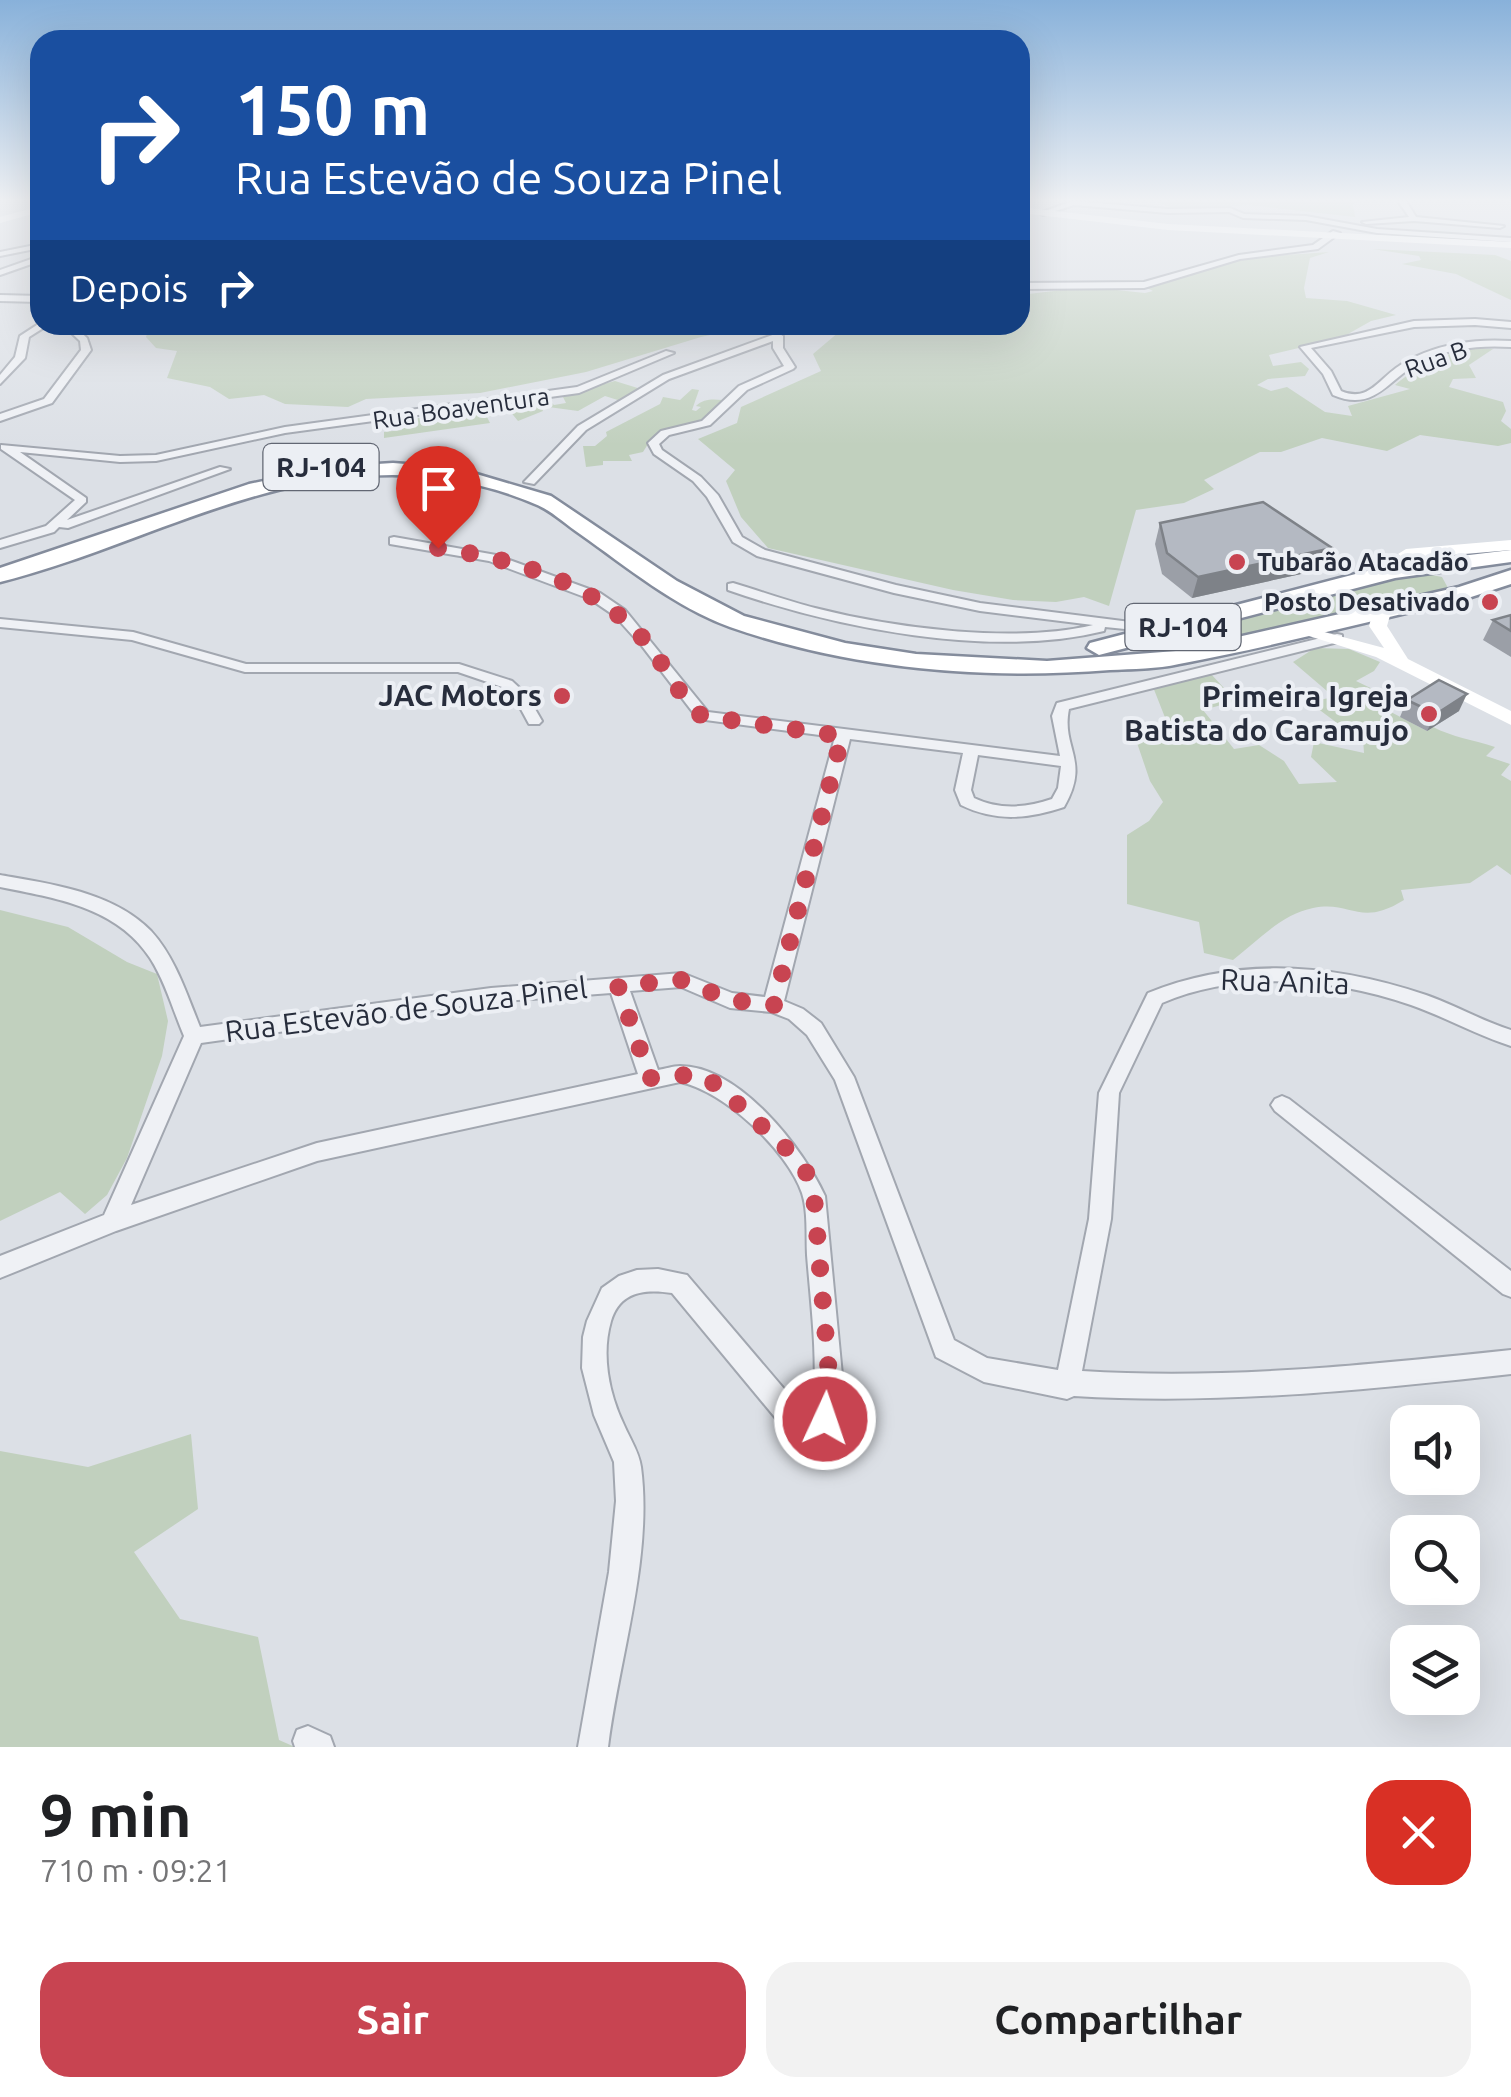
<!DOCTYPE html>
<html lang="pt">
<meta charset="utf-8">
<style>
:root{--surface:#fff;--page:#f2f2f2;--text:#202124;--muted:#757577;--accent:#c84451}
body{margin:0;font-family:Ubuntu,sans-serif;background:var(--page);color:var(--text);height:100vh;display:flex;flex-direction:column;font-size:38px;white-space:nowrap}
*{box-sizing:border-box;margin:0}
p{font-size:32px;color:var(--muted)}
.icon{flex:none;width:55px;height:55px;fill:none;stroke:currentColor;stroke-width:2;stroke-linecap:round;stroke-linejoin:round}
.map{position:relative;height:1747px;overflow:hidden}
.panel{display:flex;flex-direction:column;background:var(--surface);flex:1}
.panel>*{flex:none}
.banner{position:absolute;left:30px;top:30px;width:1000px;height:305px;border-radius:30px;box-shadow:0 10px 40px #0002;background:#1a4fa0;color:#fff;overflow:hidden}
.controls{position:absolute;left:1390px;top:1405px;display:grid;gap:20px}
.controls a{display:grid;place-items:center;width:90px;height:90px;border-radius:20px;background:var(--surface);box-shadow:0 10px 40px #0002;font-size:50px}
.pin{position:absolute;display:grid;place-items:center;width:85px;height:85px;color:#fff;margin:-102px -42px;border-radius:50% 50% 50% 0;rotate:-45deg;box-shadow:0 0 10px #0007}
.pin .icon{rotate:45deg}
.me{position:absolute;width:110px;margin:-55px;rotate:3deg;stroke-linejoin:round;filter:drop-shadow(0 0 8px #0008)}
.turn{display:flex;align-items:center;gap:35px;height:210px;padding:0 40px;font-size:45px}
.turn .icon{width:130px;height:130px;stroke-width:2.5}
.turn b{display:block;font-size:70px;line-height:85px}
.then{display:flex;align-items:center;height:95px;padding:0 40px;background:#0003;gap:20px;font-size:38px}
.round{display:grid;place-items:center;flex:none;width:105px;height:105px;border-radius:30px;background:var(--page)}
.headline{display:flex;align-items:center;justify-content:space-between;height:170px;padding:0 40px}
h1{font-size:60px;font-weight:700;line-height:75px}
.action{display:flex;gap:20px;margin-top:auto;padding:20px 40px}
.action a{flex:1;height:115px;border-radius:30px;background:var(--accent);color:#fff;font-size:40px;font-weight:700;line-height:115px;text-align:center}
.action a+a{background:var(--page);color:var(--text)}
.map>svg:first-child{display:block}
.green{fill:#c1d0be}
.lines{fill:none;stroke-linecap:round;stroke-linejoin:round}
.street-casing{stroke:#a2a7b0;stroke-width:4}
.highway-casing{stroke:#848c9c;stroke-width:5}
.street{fill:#eff1f5;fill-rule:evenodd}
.secondary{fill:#fff;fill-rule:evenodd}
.highway{fill:#fff;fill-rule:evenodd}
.wall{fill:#9b9fa7}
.shaded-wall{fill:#7e8288}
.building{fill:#b4b9c2;stroke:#7e8288;stroke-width:2.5}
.route{stroke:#c84451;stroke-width:18;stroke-dasharray:0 32.4}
.poi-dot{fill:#c84451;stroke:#eceff4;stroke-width:4}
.labels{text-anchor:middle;stroke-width:8;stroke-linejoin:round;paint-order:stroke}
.far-street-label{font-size:25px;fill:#272d3c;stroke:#eceff4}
.far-poi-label{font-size:25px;font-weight:bold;fill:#272d3c;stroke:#eceff4;text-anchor:start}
.shield{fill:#eceff4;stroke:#626773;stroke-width:2.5}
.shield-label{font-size:28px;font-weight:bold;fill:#272d3c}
.poi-label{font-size:30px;font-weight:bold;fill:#272d3c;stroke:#eceff4;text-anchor:end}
.street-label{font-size:30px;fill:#272d3c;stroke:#eceff4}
</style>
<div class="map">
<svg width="1511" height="1747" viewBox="0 0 1511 1747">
<rect width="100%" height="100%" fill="#dce0e6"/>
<g class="green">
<path d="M1156 201H1359L1353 205 1355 217 1249 205 1174 209Z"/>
<path d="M1372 249 1495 255 1511 261V300L1456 274 1402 264 1421 260 1419 256Z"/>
<path d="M1329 252 1310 258 1304 288 1306 298 1347 301 1396 315 1371 321 1341 338 1269 355 1273 366 1301 362 1309 369 1305 376 1268 379 1257 385 1271 391 1287 387 1325 412 1352 416 1348 406 1410 389 1395 385C1421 363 1458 345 1493 349L1469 365 1476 378 1453 379 1449 387 1503 402 1506 411 1501 421 1511 429V443L1498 446 1420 435 1387 451 1322 438 1281 452H1260L1204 480 1214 489 1184 503 1136 510 1109 606 1084 597 1056 602 1013 600 953 590 768 548 741 517 726 481 735 470 698 439 737 423 741 407 821 371 813 354 846 326 1020 325V295L1088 287 1145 293 1153 291 1143 286 1244 258Z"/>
<path d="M150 325H755L701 337 586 372 480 393 366 399 348 407 285 404 264 395 229 399 210 387 167 378 177 351 156 348 146 337Z"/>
<path d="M615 381 644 390 624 402 605 396 578 411 541 406 543 411 518 421 504 404 547 398 554 405 566 403 562 395Z"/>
<path d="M692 389 699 390 692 410 696 411 701 407 696 406C703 399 712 399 722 400L701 421 653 436 643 452 629 455 632 461H603V465L586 467 583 446H595L607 436 606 432 660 404 663 397 680 400Z"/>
<path d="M493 407 497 415 487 417 490 423 384 438V432L402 430 399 421Z"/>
<path d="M1416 572 1442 577 1448 588 1238 638 1215 630 1218 624Z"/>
<path d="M1315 648 1349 649 1380 662 1374 671 1356 681 1381 693 1370 701 1427 731 1433 727C1452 737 1474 740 1495 747L1486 756 1510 764 1501 775 1511 781V875L1497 865 1470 883 1401 890 1404 900C1359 928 1352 900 1313 908 1282 914 1257 941 1233 960L1204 953 1199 922 1127 904V835L1149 821 1163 802 1150 781 1135 737 1156 732 1166 720 1153 687 1211 674 1236 701 1203 710 1234 749 1259 745 1284 761 1299 784 1337 782 1311 757 1314 742 1364 753 1363 738 1335 733 1345 729 1309 702 1334 697 1293 662Z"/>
<path d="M0 910 68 927 127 962 157 974 168 1021 162 1056 127 1158 107 1195 85 1214 60 1192 0 1221Z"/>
<path d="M191 1434 198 1509 134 1552 180 1619 258 1637 279 1740 295 1747H0V1451L88 1467Z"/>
</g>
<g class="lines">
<defs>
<g id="street">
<path d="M1073 201 1168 209 1230 208 1244 214 1306 216 1377 229 1511 238V242L1377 233 1306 220 1243 218 1229 212 1168 213 1074 205 1043 215 1039 213Z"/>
<path d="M1398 201H1406L1416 217 1504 226 1500 228 1414 221 1366 224 1362 222 1409 217Z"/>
<path d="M1333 231 1340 233 1318 249 1240 259 1144 288 1020 289V283L1144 282 1239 255 1313 245Z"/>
<path d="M40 244V248L0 256V252Z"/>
<path d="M40 256V261L0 275V270Z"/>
<path d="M0 295 40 296V302L0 301Z"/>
<path d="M1475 319 1511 322V328L1475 325 1414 327 1311 348 1331 371 1341 391C1367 402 1377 382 1396 368 1404 362 1414 357 1424 353 1452 342 1481 339 1511 341V347C1481 345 1452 348 1424 360 1390 375 1377 414 1333 395L1323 374 1300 347 1414 321Z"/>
<path d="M40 323 48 325 29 337 25 358 0 384V375L15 357 20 336Z"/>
<path d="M63 325H73L87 338 91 350 52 403 0 421V414L44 399 81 350 80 341Z"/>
<path d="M778 333 783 336V348L795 367 793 369 747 390 710 425 669 435 659 444 662 450 701 477 718 495 742 537 765 550 896 585 980 603 1170 627 1177 631 1175 634 1105 627 1104 631C990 659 837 628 728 590V584L733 583C760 591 787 601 815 608 893 628 1015 644 1093 625L980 611 894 593 757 556 733 542 707 497 693 481 654 454 648 443 661 431 702 421 739 386 784 366 773 348V341L669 379 586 430 534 484 524 482 578 426 663 375Z"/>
<path d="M666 351 674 353 579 393 285 433 156 461 120 462 20 452 86 498V502L67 520 220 467 230 469 68 528 59 527 54 532 0 548V540L46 526 75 500 1 449V445L120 456 156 455 285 427 577 387Z"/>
<path d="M394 537 496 555 600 593 625 610 708 712 1060 756 1052 716 1057 703 1337 634 1342 635V641L1069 709C1061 749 1091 760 1064 807 1028 819 996 822 961 805L955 790 963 753 850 739 784 1001 803 1009 821 1023 854 1077 954 1340 987 1358 1058 1370 1089 1219 1099 1093 1148 993C1238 956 1335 964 1426 995 1455 1005 1482 1021 1511 1030V1046C1477 1035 1445 1017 1411 1005 1332 978 1240 970 1162 1003L1119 1093 1111 1219 1082 1371C1225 1380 1369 1365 1511 1350V1374C1366 1390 1220 1405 1074 1396L1067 1399 984 1382 936 1357 835 1080 807 1035 789 1019 771 1012 730 1008 681 987 630 991 658 1070C665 1069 673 1066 680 1066 739 1066 803 1148 825 1196L842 1375 838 1419 834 1428 797 1437 788 1433 672 1293C645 1289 620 1291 611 1321 601 1355 609 1394 624 1425 630 1439 639 1452 641 1467 653 1557 619 1658 608 1747H578L609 1572 616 1501 614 1462 594 1415 582 1368 583 1337 587 1321 602 1288 619 1276 637 1270 658 1269 687 1275 802 1410 813 1408C818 1357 811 1306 807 1255 806 1235 808 1211 802 1193 787 1150 724 1091 680 1082L317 1161 116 1231 0 1278V1256L104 1215 184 1036C173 1010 165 981 150 958 117 907 55 898 0 887V875C51 884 113 892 151 931 175 957 187 995 200 1027L491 988 682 973 732 993 765 997 835 737 698 719 642 646 615 616 590 599 489 561 390 544V538ZM978 755 1061 766 1058 788 1052 799C1026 808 999 810 974 798L971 790ZM611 993 638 1074 317 1143 131 1205 201 1043 491 1002Z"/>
<path d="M0 619 133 632 246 664H459L512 681 527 695 542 721 539 724H529L516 700 502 687 458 672H245L132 640 0 627Z"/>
<path d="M1282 1096 1289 1099 1511 1271V1297L1503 1294 1275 1111 1271 1105 1275 1099Z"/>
<path d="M308 1726 330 1736 334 1747H295L293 1741 297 1730Z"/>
</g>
<g id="highway">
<path d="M393 463 456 468 551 496 677 581 744 616 845 643 916 654 1047 661 1176 651 1459 587 1511 570V584L1465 599C1370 621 1275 646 1179 664 1157 669 1133 669 1110 670 984 680 851 669 730 627 675 607 627 567 580 534 565 524 551 510 535 504 492 485 439 475 392 475 252 475 132 549 0 582V568L249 484 330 467Z"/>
<path d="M1511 550V562L1395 578 1099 655 1087 648 1090 643 1394 564Z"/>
</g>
</defs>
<use href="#street" class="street-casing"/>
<use href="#highway" class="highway-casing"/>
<use href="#street" class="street"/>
<g class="secondary">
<path d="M40 206V212L0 223V217Z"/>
<path d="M1020 207 1168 224 1511 242V248L1168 230 1020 213Z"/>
<path d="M1511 540V550L1418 558 1426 567 1418 572 1398 554 1406 549Z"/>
<path d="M1382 607 1391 612 1387 626 1408 659 1511 711V725L1376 657 1293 631 1302 626 1384 648 1369 626 1373 612Z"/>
</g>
<use href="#highway" class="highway"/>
</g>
<g class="wall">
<path d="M1160 523 1324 569 1192 598 1162 574 1155 544Z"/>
<path d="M1511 615V657L1483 640 1493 620Z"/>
<path d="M1407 700 1459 711 1427 731 1400 717Z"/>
</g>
<g class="shaded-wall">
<path d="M1332 548 1324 569 1192 598 1198 577Z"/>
<path d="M1467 694 1459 711 1427 731 1436 714Z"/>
</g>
<g class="building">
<path d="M1263 502 1332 548 1198 577 1167 553 1160 523Z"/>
<path d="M1511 615V631L1493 620Z"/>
<path d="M1439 680 1467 694 1436 714 1407 700Z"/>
</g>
<linearGradient id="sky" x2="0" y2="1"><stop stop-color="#88b1da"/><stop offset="0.45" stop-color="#eff1f4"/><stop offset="1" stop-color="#eff1f4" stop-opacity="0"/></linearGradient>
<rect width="1511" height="445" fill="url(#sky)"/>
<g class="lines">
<path class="route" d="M438 548C514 559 595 582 646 642 664 663 682 702 702 716L842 736 774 1005 730 1000 682 980 618 986 650 1078 699 1074 718 1086 789 1151 806 1172 814 1196 829 1375 825 1419"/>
</g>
<g class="poi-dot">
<circle cx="1237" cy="562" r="10"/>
<circle cx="1490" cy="602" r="10"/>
<circle cx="562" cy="696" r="10"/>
<circle cx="1429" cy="714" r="10"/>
</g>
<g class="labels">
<g class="far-street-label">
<text transform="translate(1436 359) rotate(-20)" y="9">Rua B</text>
<text transform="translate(461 408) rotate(-8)" y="9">Rua Boaventura</text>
</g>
<g class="far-poi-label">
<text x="1257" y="571">Tubarão Atacadão</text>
<text x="1470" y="611" text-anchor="end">Posto Desativado</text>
</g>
<g class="shield">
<rect x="263.5" y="444" width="115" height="46" rx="8"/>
<rect x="1125.5" y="604" width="115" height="46" rx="8"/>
</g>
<g class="shield-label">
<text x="321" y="477">RJ-104</text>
<text x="1183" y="637">RJ-104</text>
</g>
<g class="poi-label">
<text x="542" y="706">JAC Motors</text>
<text x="1409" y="707">Primeira Igreja<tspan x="1409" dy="34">Batista do Caramujo</tspan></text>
</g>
<g class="street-label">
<text transform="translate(1285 982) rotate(2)" y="10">Rua Anita</text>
<text transform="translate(406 1010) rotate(-7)" y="10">Rua Estevão de Souza Pinel</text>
</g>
</g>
</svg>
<div class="controls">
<a><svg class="icon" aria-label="sound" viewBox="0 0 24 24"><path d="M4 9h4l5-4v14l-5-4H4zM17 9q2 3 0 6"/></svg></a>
<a><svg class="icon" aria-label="search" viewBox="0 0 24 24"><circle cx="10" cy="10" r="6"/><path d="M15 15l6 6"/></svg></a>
<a><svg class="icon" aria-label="layers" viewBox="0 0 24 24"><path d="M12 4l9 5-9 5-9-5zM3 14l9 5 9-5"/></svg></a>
</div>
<div class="pin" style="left:438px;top:548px;background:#d93025"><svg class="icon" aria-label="arrive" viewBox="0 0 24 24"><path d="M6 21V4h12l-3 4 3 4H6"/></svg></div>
<svg class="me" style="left:825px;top:1419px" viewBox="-20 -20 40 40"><circle r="17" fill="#c84451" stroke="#fff" stroke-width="3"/><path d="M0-11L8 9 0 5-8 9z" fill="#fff"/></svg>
<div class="banner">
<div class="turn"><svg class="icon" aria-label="right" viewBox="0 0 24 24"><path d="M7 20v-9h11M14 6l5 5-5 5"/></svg><div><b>150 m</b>Rua Estevão de Souza Pinel</div></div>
<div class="then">Depois<svg class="icon" aria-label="right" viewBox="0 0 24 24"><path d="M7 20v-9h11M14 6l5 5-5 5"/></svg></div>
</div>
</div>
<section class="panel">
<div class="headline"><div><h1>9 min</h1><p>710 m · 09:21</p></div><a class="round" style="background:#d93025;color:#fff"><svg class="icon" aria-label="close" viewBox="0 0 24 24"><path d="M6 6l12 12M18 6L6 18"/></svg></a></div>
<div class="action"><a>Sair</a><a>Compartilhar</a></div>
</section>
